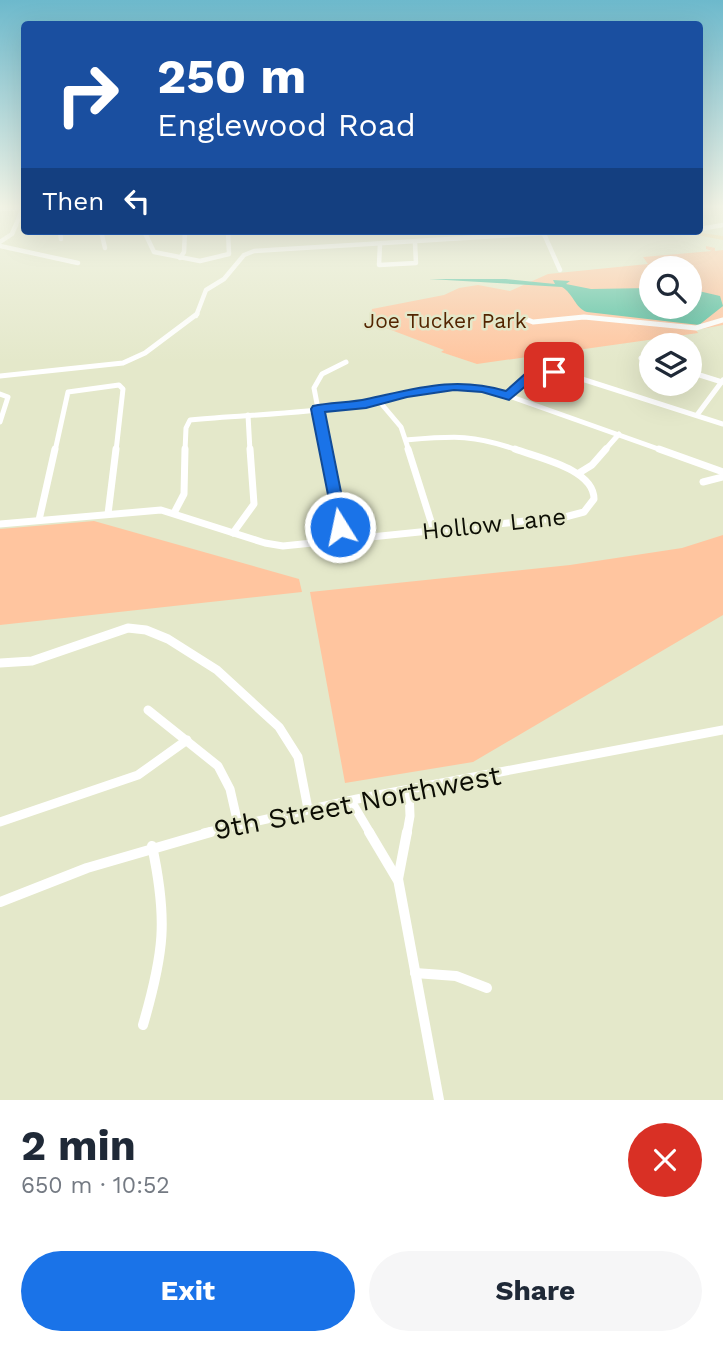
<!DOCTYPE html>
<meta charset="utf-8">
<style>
:root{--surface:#fff;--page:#f6f6f7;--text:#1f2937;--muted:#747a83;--accent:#1a73e8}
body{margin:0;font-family:"Work Sans",sans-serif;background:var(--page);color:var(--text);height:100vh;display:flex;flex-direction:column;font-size:26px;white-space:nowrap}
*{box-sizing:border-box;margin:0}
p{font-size:23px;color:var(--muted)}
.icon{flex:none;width:38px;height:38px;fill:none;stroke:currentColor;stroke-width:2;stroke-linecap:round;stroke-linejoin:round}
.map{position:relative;height:1100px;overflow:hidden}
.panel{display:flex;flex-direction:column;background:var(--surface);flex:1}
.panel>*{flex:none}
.top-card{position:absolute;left:21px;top:21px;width:682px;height:214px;border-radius:7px;box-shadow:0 7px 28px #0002;background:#1a4fa0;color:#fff;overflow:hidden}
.controls{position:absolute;left:639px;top:256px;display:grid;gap:14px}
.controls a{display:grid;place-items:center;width:63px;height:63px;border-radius:50%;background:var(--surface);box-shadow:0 7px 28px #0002;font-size:35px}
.pin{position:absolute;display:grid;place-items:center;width:60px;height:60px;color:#fff;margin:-30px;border-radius:14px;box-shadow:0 4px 10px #0006}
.me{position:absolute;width:77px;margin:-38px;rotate:350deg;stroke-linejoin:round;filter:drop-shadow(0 0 5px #0008)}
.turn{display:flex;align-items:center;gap:24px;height:147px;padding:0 21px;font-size:32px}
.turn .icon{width:91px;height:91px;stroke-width:2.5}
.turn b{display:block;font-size:49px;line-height:60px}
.then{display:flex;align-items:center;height:66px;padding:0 21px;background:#0003;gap:14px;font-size:26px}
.round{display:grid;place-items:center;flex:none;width:74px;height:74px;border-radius:37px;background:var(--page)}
.overview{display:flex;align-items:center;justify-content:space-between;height:119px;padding:0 21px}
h1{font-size:42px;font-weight:700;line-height:52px}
.action{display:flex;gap:14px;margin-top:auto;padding:14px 21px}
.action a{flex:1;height:80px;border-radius:42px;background:var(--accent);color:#fff;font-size:28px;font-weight:700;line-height:80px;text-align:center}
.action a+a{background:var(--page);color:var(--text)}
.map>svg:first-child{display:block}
.green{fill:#ffc59f;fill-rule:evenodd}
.water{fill:#54c0a1}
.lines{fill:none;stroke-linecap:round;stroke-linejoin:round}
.minor-far4{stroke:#fff;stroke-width:4.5}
.minor-far3{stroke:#fff;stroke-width:5}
.minor-far2{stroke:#fff;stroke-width:7}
.minor-far1{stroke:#fff;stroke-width:9}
.minor{stroke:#fff;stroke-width:10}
.major{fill:#f2d8a1;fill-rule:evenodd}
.route{fill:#1a73e8;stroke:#114b97;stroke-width:2}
.labels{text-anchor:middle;stroke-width:5;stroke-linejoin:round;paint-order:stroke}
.far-park-label{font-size:21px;fill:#532500;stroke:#e4e8ca}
.street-label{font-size:24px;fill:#0c0d04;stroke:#e4e8ca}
.near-street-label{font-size:28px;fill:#0c0d04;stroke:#e4e8ca}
</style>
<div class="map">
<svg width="723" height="1100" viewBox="0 0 723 1100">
<rect width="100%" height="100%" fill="#e4e8ca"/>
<g class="green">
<path d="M706 246 715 248V251L723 250V325L696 330 698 333 477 364 441 352 444 350 370 322 372 309 444 295 459 288 478 285 510 291 548 274 648 264 643 257 712 251 706 249ZM651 268H690V306H651Z"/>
<path d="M94 521 299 579 302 592 0 625V529Z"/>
<path d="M723 535V615L473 762 345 783 310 592 570 565 682 548Z"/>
</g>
<path class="water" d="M429 279H506L555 284 553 280 570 281 566 284 591 289 651 288V306H690V289L720 296 723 306 699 325 587 312C575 308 573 293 562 287Z"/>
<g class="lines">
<g class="minor-far4">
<path d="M0 209 24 208"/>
<path d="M700 229 723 225"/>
<path d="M60 231 61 239"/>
<path d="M101 231 105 248"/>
<path d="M144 231 154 252 200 261 229 254 228 231"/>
<path d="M544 234 560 270"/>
<path d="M0 242 12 234 23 208"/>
<path d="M380 244 379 265 416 263 415 243"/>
<path d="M0 246 78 263"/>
<path d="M180 258 184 252 185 231"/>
<path d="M196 316 206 290 224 279 244 255 254 251 578 231"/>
</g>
<g class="minor-far3">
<path d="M523 318 533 322 584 317 696 328 723 320"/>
<path d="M641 358 651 361"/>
<path d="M690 372 722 382"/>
<path d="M0 376 123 363 145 353 197 314"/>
<path d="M0 394 8 397 0 422"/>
<path d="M509 396 531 377 560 372 723 424"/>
<path d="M379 401 401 427 409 451"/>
<path d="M248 415 250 451"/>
<path d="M697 415 723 380"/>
<path d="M406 440C454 436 474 434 520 451"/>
<path d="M55 451 68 392 119 385 123 389 116 451"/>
<path d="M185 451 186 428 190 420C243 415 298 414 351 406 411 396 447 377 509 396L664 451"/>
<path d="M326 451 314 388 322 374 346 362"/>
<path d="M604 451 619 434"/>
</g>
<g class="minor-far2">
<path d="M326 449 343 540"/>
<path d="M408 449 434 531"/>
<path d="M659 449 723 472"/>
<path d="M579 473 592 465 606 449"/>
<path d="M703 482 723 477"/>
<path d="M174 513 184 494 185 449"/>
<path d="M108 514 116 449"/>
<path d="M39 520 55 449"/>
<path d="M0 524 161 510 265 543 283 546 565 517 584 512 594 499C594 469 539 458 515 449"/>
<path d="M233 533 254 504 250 449"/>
</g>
<g class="minor-far1">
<path d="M0 663 32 661 128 628 146 630 168 639 217 670 279 727 298 757 308 809"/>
<path d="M148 710 218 766 230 789 238 824"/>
<path d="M351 801 370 833"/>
<path d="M0 822 138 775 187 740"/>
<path d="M204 833 357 799 723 730"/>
<path d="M407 833 410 816 409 790"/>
</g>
<g class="minor">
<path d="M369 832 397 879"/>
<path d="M407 832 398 879 439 1100"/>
<path d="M0 902 87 868 211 832"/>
<path d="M415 973 456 976 487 988"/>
<path d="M143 1025C164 953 168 920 152 846"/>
</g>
<path class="major" d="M675 231H688L723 236V240Z"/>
</g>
<linearGradient id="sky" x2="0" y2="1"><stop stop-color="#6db9cc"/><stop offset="0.57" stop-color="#f3f5e7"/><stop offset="1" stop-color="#f3f5e7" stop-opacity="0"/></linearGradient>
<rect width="723" height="362" fill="url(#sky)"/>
<path class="route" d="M554 368 560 372 558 374 533 380 509 400 482 392 454 390 407 397 366 408 325 412 348 527 345 530H335L311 409 313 406C331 402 350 403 367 399 418 388 455 376 506 391L525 374Z"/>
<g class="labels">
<g class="far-park-label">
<text x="445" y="328">Joe Tucker Park</text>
</g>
<g class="street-label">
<text transform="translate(494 524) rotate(-6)" y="8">Hollow Lane</text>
</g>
<g class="near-street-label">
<text transform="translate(357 802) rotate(-11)" y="10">9th Street Northwest</text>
</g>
</g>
</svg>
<div class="controls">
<a><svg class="icon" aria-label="search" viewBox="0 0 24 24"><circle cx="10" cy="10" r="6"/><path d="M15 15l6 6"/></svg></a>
<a><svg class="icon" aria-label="layers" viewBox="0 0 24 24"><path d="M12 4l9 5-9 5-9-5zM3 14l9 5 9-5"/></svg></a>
</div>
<div class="pin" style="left:554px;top:372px;background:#d93025"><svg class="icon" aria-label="arrive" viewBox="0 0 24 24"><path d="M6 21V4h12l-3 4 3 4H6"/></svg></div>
<svg class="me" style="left:340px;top:527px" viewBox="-20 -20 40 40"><circle r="17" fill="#1a73e8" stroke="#fff" stroke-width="3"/><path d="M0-11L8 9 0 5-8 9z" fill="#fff"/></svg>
<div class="top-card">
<div class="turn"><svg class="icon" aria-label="right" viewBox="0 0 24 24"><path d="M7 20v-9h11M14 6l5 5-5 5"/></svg><div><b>250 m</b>Englewood Road</div></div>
<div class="then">Then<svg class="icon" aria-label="left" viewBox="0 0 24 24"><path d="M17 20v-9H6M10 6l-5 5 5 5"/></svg></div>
</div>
</div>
<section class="panel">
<div class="overview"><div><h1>2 min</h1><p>650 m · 10:52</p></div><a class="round" style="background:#d93025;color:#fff"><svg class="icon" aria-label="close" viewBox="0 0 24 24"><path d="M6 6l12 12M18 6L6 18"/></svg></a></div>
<div class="action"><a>Exit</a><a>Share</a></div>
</section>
